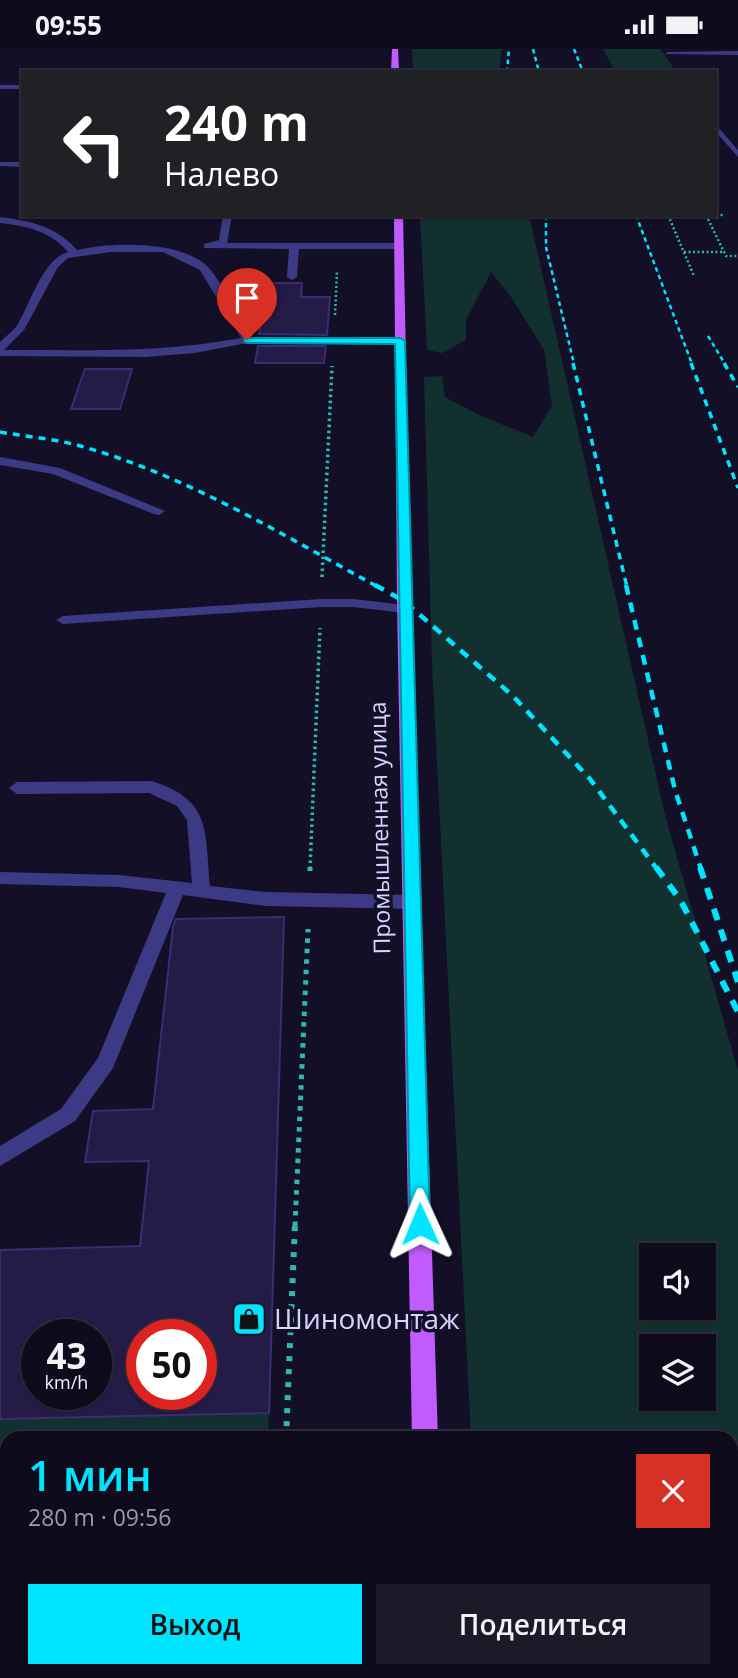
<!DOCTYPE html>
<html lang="ru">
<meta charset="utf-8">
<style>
:root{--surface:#0e0b1c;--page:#1c1929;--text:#f1f3f6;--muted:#9b9ba3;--line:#2e2b3b;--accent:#00e5ff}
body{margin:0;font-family:"Open Sans",sans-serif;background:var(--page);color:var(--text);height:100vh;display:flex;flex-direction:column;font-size:26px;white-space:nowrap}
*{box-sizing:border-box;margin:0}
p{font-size:23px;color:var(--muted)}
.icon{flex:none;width:38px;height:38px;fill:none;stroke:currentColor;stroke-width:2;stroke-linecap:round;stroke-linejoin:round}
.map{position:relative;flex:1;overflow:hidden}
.sheet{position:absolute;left:0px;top:1382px;width:738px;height:247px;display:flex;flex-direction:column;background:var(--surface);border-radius:21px 21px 0 0;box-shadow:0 2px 5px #0004,0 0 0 2px var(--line)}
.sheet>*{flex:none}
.banner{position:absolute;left:21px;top:21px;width:696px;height:147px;border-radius:0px;box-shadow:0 2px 5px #0004,0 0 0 2px var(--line);background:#202124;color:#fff;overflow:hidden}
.tools{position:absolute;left:639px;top:1194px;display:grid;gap:14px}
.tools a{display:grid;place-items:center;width:77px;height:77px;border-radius:0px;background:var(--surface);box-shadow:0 2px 5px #0004,0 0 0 2px var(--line);font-size:35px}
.speed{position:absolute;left:21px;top:1270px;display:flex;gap:14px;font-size:35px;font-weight:700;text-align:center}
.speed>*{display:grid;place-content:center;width:91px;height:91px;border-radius:50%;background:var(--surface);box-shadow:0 2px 5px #0004,0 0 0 2px var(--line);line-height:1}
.speed small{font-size:18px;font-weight:400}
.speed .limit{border:10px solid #d22;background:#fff;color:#111}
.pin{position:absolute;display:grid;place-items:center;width:60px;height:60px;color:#fff;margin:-72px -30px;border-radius:50% 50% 50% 0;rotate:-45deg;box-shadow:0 0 7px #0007}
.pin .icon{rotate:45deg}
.me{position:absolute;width:77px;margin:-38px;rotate:359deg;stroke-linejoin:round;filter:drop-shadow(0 0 5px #0008)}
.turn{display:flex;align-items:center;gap:24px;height:147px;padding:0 28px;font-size:32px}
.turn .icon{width:91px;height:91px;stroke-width:2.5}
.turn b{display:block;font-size:49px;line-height:60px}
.round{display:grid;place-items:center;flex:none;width:74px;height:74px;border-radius:0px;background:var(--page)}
.overview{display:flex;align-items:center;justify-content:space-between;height:119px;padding:0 28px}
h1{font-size:42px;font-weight:600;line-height:52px;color:var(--accent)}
.action{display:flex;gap:14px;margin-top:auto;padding:14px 28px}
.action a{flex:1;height:80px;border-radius:0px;background:var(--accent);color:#111;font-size:28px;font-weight:600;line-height:80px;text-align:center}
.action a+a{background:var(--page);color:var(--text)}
.status{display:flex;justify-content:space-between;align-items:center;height:49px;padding:0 35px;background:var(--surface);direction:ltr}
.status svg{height:19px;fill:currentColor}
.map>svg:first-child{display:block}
.green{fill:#12302f;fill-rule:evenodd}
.building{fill:#241b47;stroke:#3b2d73;stroke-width:2;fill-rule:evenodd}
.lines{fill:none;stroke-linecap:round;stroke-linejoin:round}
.path-far3{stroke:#2fb8b0;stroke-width:2.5;stroke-dasharray:2 2.5;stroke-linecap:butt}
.path-far2{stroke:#2fb8b0;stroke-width:3.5;stroke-dasharray:2.5 3.5;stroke-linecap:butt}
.path-far1{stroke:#2fb8b0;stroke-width:5;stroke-dasharray:4.5 6;stroke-linecap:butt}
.path{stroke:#2fb8b0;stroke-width:6;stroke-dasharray:5 8;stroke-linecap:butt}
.minor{fill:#3d3a85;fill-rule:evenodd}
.major{fill:#c25bff;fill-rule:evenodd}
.rail-far3{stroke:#00e5ff;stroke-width:2.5;stroke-dasharray:4.5 3.5;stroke-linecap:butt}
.rail-far2{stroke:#00e5ff;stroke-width:3.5;stroke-dasharray:7 6;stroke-linecap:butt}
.rail-far1{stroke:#00e5ff;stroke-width:4.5;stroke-dasharray:10 8;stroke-linecap:butt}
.rail{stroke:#00e5ff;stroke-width:6;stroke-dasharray:12 10;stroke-linecap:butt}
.route{fill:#00e5ff;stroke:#0095a6;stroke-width:2}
.labels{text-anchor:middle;stroke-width:7;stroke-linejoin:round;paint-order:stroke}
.street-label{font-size:23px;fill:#d9d4ff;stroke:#130f26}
.near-poi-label{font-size:28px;fill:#d9d4ff;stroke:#130f26;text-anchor:start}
</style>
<div class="status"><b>09:55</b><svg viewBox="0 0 49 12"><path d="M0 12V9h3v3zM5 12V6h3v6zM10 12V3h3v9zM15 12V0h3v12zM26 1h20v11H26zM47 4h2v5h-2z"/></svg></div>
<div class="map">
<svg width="738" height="1629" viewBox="0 0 738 1629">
<rect width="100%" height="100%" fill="#130f26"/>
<g class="green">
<path d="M412 0H502L499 23H413Z"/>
<path d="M603 0H661L676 23H615Z"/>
<path d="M420 166H529L666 770 738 1022V1629H483V1622H732V1390L471 1389 432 614 424 328 442 327 445 348 479 366 533 388 552 357 544 301 511 248 491 223 466 271V291L442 304 427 301ZM651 1206H704V1258H651ZM651 1297H704V1349H651Z"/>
<path d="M269 1364 268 1389 7 1390V1612H0V1370Z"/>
</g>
<g class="building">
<path d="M268 234H302L301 248H330L327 286 259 285Z"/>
<path d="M258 297H326L324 314H255Z"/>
<path d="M85 320H132L120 360H71Z"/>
<path d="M284 868 269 1364 0 1370V1201L140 1197 149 1112 85 1113 93 1062 153 1060 173 878 176 870ZM37 1286H96V1346H37ZM142 1286H201V1346H142Z"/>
</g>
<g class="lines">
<g class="path-far3">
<path d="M668 166 694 227"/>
<path d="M706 166 726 207H738"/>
<path d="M716 166H724"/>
<path d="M684 203H724"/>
<path d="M335 266 337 223"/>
</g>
<g class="path-far2">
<path d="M322 528 332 317"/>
<path d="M310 820 320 579"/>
</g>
<g class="path-far1">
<path d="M310 822V818"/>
<path d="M295 1177 308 880"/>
</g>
<g class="path">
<path d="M286 1390 295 1175"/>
<path d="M252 1629 253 1622"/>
</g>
<g class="minor">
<path d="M738 2V6L665 5 668 3Z"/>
<rect x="0" y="36" width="23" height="4"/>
<path d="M716 76 738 101V108L716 83Z"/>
<path d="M0 113H23V118L0 117Z"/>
<path d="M223 166H232L227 194H398L403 197 398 200H299L297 228 292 231 287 228 289 200 204 199V195L219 191Z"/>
<path d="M0 168C30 172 56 177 77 201 110 193 182 191 208 218 222 233 239 269 250 288L400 289 405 292 400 295 247 294 195 304 146 308 0 307V293C5 288 12 283 16 278 30 257 42 210 68 203 50 182 27 177 0 174ZM111 203H163L200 221 241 289C162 304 84 301 4 301L24 281 58 218 68 209Z"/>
<path d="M0 408 60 419 165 462 159 466 154 465 53 425 0 416Z"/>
<path d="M321 550H353L405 556 412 560 405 564 353 558H321L63 575 56 571 63 567Z"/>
<path d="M151 732C212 750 205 783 210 837L266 843 412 846 418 848 421 853 418 858 412 860 266 857 183 846 113 1019 75 1072 0 1117V1097L61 1060 98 1009 166 844 119 838 0 835V823L119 826 192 834 187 771 177 757 149 744 17 745 9 739 17 733Z"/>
</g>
<g class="major">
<path d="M392 0H398L399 23H391Z"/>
<path d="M394 166H403L411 552 438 1390H412L397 552Z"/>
<rect x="417" y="1622" width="28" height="7"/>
</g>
<g class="rail-far3">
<path d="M533 0 539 23"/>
<path d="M574 0 583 23"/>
<path d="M507 23 509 0"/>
<path d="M546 166V198L574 315"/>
<path d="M636 166 692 315"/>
<path d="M708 287 725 315"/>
</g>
<g class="rail-far2">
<path d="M573 314 627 538"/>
<path d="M691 314 738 439"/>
<path d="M724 314 738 338"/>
<path d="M0 383C28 388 57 390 84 398 189 428 283 486 378 538"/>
</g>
<g class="rail-far1">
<path d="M375 536 404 552 513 647 590 730 657 820"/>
<path d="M626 536 675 741 701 820"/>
</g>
<g class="rail">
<path d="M656 818 681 852 738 963"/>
<path d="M700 818 738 933"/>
</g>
</g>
<path class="route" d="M244 289H400L405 292 430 1175 427 1181 420 1184 413 1181 410 1175 395 295 247 294 244 293Z"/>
<defs>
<symbol id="shop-square" viewBox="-11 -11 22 22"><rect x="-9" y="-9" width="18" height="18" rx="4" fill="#00e5ff" stroke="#130f26"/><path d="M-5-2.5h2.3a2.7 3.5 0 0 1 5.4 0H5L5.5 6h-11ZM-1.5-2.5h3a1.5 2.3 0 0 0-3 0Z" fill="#111"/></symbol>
</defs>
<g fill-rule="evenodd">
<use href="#shop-square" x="230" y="1251" width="38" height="38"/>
</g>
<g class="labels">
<g class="street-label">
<text transform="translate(380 779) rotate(-91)" y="8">Промышленная улица</text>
</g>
<g class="near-poi-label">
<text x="274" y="1280">Шиномонтаж</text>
</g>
</g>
</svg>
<div class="tools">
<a><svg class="icon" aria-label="sound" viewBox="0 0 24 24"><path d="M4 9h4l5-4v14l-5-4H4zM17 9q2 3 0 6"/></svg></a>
<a><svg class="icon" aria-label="layers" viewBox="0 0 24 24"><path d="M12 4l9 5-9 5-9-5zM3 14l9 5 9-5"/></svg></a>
</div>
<div class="speed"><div>43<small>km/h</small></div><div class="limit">50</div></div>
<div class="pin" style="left:247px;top:291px;background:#d93025"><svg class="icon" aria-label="arrive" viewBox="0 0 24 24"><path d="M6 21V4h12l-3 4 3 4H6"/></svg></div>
<svg class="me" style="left:420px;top:1175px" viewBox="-20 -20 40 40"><path d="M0-17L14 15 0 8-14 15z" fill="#00e5ff" stroke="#fff" stroke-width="4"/></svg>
<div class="banner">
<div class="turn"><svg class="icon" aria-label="left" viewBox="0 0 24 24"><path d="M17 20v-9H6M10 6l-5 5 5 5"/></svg><div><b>240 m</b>Налево</div></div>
</div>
<section class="sheet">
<div class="overview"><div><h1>1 мин</h1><p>280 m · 09:56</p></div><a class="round" style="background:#d93025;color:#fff"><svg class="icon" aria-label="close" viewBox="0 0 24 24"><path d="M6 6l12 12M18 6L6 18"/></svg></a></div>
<div class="action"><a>Выход</a><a>Поделиться</a></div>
</section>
</div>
